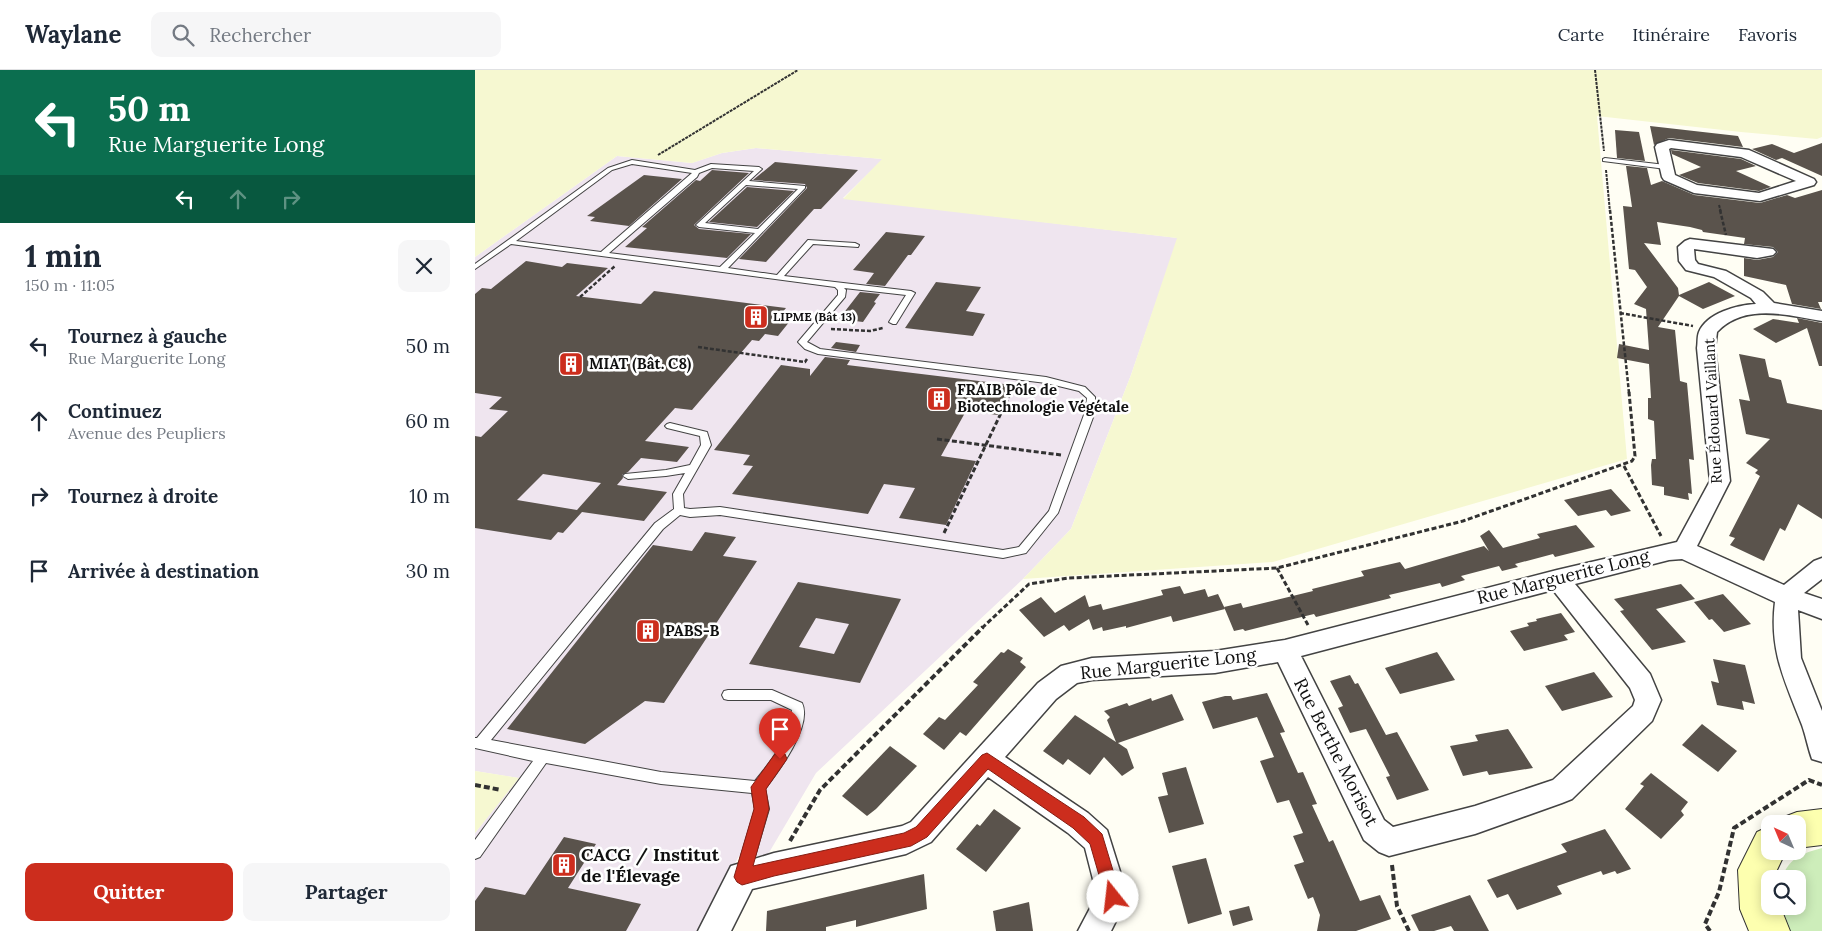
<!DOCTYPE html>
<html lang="fr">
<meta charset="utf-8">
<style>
:root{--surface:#fff;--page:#f6f6f7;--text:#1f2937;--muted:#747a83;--line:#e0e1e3;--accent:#cc2d1d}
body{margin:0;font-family:Lora,serif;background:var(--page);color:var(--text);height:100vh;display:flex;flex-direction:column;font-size:19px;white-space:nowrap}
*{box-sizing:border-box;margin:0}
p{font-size:16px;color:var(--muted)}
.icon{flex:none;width:28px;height:28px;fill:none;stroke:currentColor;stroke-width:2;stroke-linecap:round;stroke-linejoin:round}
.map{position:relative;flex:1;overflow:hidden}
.sheet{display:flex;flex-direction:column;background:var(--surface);width:475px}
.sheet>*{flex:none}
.hud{background:#0b6e4f;color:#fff;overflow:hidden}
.needle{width:32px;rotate:316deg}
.controls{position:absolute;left:1286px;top:745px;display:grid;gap:10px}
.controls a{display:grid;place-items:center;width:45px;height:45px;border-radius:10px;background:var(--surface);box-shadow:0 2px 12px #0003;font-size:25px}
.pin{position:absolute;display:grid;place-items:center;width:42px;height:42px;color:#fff;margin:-51px -21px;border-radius:50% 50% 50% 0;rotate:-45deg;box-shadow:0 0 5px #0007}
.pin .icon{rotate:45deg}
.me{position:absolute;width:55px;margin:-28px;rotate:344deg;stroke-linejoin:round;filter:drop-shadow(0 0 4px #0008)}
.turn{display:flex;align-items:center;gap:18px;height:105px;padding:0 25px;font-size:22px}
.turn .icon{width:65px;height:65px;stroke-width:2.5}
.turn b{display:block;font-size:35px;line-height:42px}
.lanes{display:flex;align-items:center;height:48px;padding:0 25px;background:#0003;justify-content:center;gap:25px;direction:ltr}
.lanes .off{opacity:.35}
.round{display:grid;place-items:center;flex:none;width:52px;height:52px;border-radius:10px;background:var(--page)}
.overview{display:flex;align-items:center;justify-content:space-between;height:85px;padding:0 25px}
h1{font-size:30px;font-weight:700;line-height:38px}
.primary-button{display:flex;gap:10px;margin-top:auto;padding:10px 25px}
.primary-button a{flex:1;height:58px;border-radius:10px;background:var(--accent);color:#fff;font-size:20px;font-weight:700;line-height:58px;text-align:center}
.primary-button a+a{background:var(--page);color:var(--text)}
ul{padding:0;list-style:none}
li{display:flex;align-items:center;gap:15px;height:75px;padding:0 25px}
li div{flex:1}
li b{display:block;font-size:19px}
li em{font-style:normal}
header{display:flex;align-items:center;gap:30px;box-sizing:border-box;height:70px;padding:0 25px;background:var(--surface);border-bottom:1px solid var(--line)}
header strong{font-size:24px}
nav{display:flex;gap:28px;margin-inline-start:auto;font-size:18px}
.search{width:350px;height:45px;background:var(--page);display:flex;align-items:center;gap:12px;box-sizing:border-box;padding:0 18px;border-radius:10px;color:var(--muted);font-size:19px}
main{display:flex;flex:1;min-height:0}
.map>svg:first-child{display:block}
.industrial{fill:#efe5ef}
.farmland{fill:#f6f8d1}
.green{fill:#cdedba}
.building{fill:#5a534c;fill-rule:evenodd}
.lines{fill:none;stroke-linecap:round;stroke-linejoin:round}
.lane-casing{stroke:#434343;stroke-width:2}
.street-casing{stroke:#434343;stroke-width:3}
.secondary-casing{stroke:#323232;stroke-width:2}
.path-far3{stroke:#323232;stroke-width:2;stroke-dasharray:3 1;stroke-linecap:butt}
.path-far2{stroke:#323232;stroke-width:2.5;stroke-dasharray:4 2;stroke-linecap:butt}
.path-far1{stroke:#323232;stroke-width:3;stroke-dasharray:5 2.5;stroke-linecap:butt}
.path{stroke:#323232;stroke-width:4;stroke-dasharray:6 3;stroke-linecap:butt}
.lane{fill:#fff;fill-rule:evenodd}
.street{fill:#fff;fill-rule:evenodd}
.secondary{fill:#fdffaf;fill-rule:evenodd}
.route{fill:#cc2d1d;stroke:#851d13}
.labels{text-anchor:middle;stroke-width:5;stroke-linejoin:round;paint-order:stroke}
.far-poi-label{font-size:12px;font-weight:bold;fill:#101010;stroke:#fff;text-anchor:start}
.poi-label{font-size:15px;font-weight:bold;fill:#101010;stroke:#fff;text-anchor:start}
.street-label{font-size:15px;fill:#101010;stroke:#fff}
.near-street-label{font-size:18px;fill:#101010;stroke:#fff}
.near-poi-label{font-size:18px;font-weight:bold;fill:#101010;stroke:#fff;text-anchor:start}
</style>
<header>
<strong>Waylane</strong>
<div class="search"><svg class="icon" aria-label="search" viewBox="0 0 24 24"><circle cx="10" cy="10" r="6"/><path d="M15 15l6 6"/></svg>Rechercher</div>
<nav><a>Carte</a><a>Itinéraire</a><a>Favoris</a></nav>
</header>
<main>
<section class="sheet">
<div class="hud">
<div class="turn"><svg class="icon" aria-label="left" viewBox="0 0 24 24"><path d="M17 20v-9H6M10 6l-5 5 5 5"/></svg><div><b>50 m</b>Rue Marguerite Long</div></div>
<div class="lanes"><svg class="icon" aria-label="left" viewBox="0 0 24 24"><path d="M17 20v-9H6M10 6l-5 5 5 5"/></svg><svg class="icon off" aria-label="ahead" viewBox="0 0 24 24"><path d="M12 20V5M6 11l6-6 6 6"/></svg><svg class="icon off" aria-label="right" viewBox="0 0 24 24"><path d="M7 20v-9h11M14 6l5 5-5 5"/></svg></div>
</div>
<div class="overview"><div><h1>1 min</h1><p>150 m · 11:05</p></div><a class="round"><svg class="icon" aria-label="close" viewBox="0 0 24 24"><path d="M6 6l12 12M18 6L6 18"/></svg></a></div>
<ul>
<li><svg class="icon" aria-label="left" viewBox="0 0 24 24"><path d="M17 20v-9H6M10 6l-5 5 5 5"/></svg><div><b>Tournez à gauche</b><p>Rue Marguerite Long</p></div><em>50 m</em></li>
<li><svg class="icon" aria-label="ahead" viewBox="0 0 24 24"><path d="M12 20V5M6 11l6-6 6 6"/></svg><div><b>Continuez</b><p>Avenue des Peupliers</p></div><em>60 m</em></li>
<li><svg class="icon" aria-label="right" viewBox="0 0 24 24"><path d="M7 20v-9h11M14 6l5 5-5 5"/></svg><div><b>Tournez à droite</b></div><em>10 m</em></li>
<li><svg class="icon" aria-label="arrive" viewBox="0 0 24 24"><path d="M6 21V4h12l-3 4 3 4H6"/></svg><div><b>Arrivée à destination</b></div><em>30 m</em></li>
</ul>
<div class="primary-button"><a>Quitter</a><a>Partager</a></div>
</section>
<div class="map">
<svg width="1347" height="861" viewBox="0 0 1347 861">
<rect width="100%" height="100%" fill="#fffef4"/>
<path class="industrial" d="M281 78 408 89 368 128 703 168 656 305 596 459 548 509 341 703 292 786H264L223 861H0V763L43 708 0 701V187L142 86 217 93 247 83Z"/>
<g class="farmland">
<path d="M0 0H1347V67L1342 69 1266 62 1122 46 1152 389 798 492 548 509 596 459 656 305 702 168 368 129 407 89 281 78 247 83 217 93 142 86 0 187Z"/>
<path d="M0 701 44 708 0 763Z"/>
</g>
<path class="green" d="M1347 778V861H1315L1307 843 1306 836H1322V809H1307C1313 788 1328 783 1347 778Z"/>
<g class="building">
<path d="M1175 56 1263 66 1268 77 1194 68 1179 75Z"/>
<path d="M1140 60 1164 62 1170 91 1142 88Z"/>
<path d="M1347 73V106L1307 88 1301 90 1277 79 1297 74 1319 83Z"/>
<path d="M1196 80 1266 89 1281 96 1261 101 1296 117 1284 121 1223 113 1204 105 1226 97 1197 84Z"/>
<path d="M300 92 383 100 346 139H339L291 192 264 189 332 118 330 114 278 110Z"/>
<path d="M1143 95 1172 98 1176 115 1187 111 1219 125 1285 133 1312 125 1320 128 1347 120V232H1343L1346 239 1317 234 1311 215 1269 206V188L1282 190 1298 187 1303 182 1298 177 1269 174 1270 168 1228 162 1227 160 1215 157 1182 152 1186 175 1169 173 1203 218 1204 225 1234 212 1260 226 1228 239 1204 226 1183 257 1200 260 1205 311 1212 313 1219 390 1214 389 1217 424 1213 423 1214 430 1189 425V417L1177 415 1176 395 1177 389H1181L1179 351 1173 349V328H1176L1174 294 1142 288 1144 274 1174 280 1171 239 1159 234 1172 217 1160 200 1154 199 1148 136 1157 137 1151 96Z"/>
<path d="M237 100 274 103 219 155 224 159 276 164 252 188 150 177 172 158 167 157 221 110 225 111Z"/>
<path d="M169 105 207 109 154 156 115 151 120 147 112 146Z"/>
<path d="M272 117 319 121 282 157 234 152Z"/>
<path d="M411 162 450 166 436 185H433L410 216 391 214 399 203 378 200Z"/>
<path d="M51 191 87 197 92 193 133 198 101 226 166 234 179 221 311 238 306 244 319 246 303 266 290 264 284 271 277 270 217 340 200 338 170 371 214 377 202 392 166 388 153 402 147 405 148 408 142 415 192 422 169 451 107 442 88 463 83 462 76 470 0 458V366L6 367 33 341 14 339 27 327 0 323V224L7 218 16 219ZM68 404 126 413 102 440 42 430Z"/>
<path d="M461 212 506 217 491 241 510 244 498 266 430 258Z"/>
<path d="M385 222 405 224 399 232 401 233 388 252 364 249Z"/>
<path d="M1322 248 1347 253V296H1344L1332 258 1301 273 1278 259 1298 249 1324 253Z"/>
<path d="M361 272 385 275 381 282 356 278Z"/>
<path d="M1264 284 1290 289 1294 307 1306 310 1312 333 1347 340V449L1323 434 1310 461 1305 458 1289 491 1255 475 1260 468 1254 466 1285 406 1280 403 1283 400 1271 393 1295 369 1271 364 1264 329 1275 331Z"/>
<path d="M350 287 375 290 372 295 537 315 523 345 491 341 466 386 501 391 471 455 424 448 440 418 409 414 393 444 257 424 278 396 268 395 275 385 239 380 306 295 335 299V306Z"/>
<path d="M1136 419 1156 441 1136 446 1131 440 1103 446 1089 430Z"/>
<path d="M1101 455 1120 477 1080 487 1078 484 1040 494 1043 497 1027 501 1024 496 986 506 990 510 967 517 965 513 914 525 916 528 841 547 839 544 770 561 768 559 759 561 749 537 766 533 768 538 838 521 837 519 889 506 886 501 925 492 930 499 1009 476 1014 481 1005 466 1014 460 1028 478 1065 468 1062 464Z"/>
<path d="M230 462 261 467 248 486 282 491 189 633 170 631 110 674 32 659 178 475 217 481Z"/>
<path d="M323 512 426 529 385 613 274 594ZM341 548 374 554 359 584 324 577Z"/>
<path d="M1206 514 1220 529 1181 539 1211 572 1177 580 1145 541 1149 540 1139 529Z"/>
<path d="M705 516 709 524 730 519 733 527 743 524 750 539 698 552 696 546 651 558V556L628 561 627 557 618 560 614 549 594 561 589 555 569 567 544 540 566 527 580 543 610 525 614 537 626 534 628 540 688 525 686 520Z"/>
<path d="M1248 524 1276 554 1249 562 1237 549 1234 550 1219 532Z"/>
<path d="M1086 543 1100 562 1089 565 1093 570 1049 581 1035 561 1054 556 1052 553 1062 551 1061 549Z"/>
<path d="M533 579 548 588 545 592 551 597 491 666 485 662 469 680 448 664 464 647 470 650 503 615 498 612 526 582 529 583Z"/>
<path d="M962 582 980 610 925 624 910 598Z"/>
<path d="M1238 589 1270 595 1280 634 1267 631 1269 640 1242 635 1236 611 1244 613Z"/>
<path d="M1119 602 1138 627 1087 641 1070 616Z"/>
<path d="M875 605 880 614 883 613 911 665 922 662 954 720 922 730 911 707 915 706 891 659 875 663 863 638 868 636 855 611Z"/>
<path d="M792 623 810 662 805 663 823 703 828 702 842 734 837 735 854 772 858 770 885 831 905 825 916 849 881 861H842L845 845 838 827 833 829 819 795 829 792 818 766 828 763 814 730 802 733 785 691 799 687 782 647 738 659 727 632 750 626H756L758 630Z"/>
<path d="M697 624 709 650 643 673 652 679 659 698 647 706 629 687 615 705 593 689 588 695 568 681 600 645 641 672 632 650 635 647 629 641 652 633 654 636 676 628 677 631Z"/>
<path d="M1227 654 1262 681 1243 702 1207 675Z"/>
<path d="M1033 659 1058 698 1014 705 1012 701 988 706 975 676 1003 671 1000 665Z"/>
<path d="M415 676 442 696 401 739 392 746 367 726Z"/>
<path d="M711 697 729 754 694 763 683 727 693 725 687 703Z"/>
<path d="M1176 703 1213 732 1206 741 1209 745 1186 769 1150 739 1169 716 1165 714Z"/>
<path d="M519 739 546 758 511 802 481 779 502 754 505 756Z"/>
<path d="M1130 759 1156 799 1142 804 1140 801 1128 805 1126 801 1082 816 1087 824 1042 840 1033 824 1022 828 1012 810 1092 782 1086 774Z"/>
<path d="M89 767 121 774 93 818 166 834 151 861H0V831L10 817 50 825Z"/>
<path d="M731 788 747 844 713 854 697 796Z"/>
<path d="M449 804 452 839 381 857V850L351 857V861H291L292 841Z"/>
<path d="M995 825 1014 861H979L976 856 959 861H944L936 845Z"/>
<path d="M554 832 558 861H521L518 841Z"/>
<path d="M774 836 778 850 758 856 754 841Z"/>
</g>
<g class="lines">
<defs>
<g id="lane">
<path d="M1130 88 1191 95 1194 97 1191 99 1128 91V89Z"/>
<path d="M157 90 220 100 236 94 284 97 287 99 274 111 330 116V118L253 198 302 205 333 170 380 173 384 175 383 177 338 174 309 206 436 221 440 223 421 254H418L414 252 431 225 369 218 371 220 370 227 332 272 345 279 571 307 610 317 620 327V342L583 443 551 483 528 488 245 445 215 447 205 445 188 459 16 670 186 702 280 711C298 689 314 668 317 640L296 630H253L249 629 247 625 249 621 253 620H297L327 633C338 656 303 702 290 719L294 739 275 803 273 808 268 810 263 808 261 803 280 739 277 723 186 714 71 693 5 787 0 789V770L58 691 0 678V668H2L180 453 199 439 198 424 210 403 191 406 153 409 148 406 150 404 191 400 215 395 226 375 225 366 192 358 190 356 192 354 195 353 232 362 236 375 208 424 209 438 215 439 245 437 528 480 544 477 574 441 610 342 612 328 604 321 571 313 343 284 330 279 323 272 363 225V220L360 217 36 174 0 199V194L133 98ZM157 94 217 103 126 182 41 171 137 100ZM237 98 279 101 221 155 224 157 280 163 245 197 134 183 222 107 224 103ZM271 115 323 119 283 159 230 153Z"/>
</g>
<g id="street">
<path d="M1194 70 1274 80 1339 109 1341 112 1339 115 1285 131 1219 123 1189 110 1187 107 1180 77 1182 74ZM1196 78 1266 87 1321 111 1284 123 1222 115 1200 105 1194 79Z"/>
<path d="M1215 169 1298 179 1301 182 1298 185 1282 188 1219 179 1220 190 1223 194 1251 201 1288 222 1299 233 1347 241V251C1313 245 1269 233 1242 262L1240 278 1255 411 1222 476 1309 515 1339 491 1347 488V509L1329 523 1347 529V549L1323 540 1326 588 1347 641V692L1337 689C1333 678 1331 666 1327 655 1310 611 1294 581 1300 532L1207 489 1194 490 1100 514 1175 604 1186 630 1177 651 1097 729 1087 733 1000 764 914 786 904 782 889 770 803 592 740 603 617 610 602 613 581 629 530 687 613 743 632 760 653 827 636 861H603L622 825 610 778 593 763 513 707 456 772 431 784 277 819 256 861H223L256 796 299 783 427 756 436 752 563 613 586 596 617 588 740 581 810 570 1082 500 1202 472 1235 411 1222 278C1223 273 1222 267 1224 262 1232 243 1262 235 1281 234L1276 228 1239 207 1211 200 1204 191 1203 177 1210 171ZM1078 520 1155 618 1160 630 1158 636 1078 710 1000 736 918 757 909 750 826 586Z"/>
</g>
<g id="secondary">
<path d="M1347 739V775L1322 778V754H1306L1309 747 1322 742Z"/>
<path d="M1295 756V781H1311L1301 802 1302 809H1295V836H1305L1315 861H1274L1265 839 1263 800 1282 762Z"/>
</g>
</defs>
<use href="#lane" class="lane-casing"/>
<use href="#street" class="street-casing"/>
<use href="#secondary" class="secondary-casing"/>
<g class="path-far3">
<path d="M1120 0 1129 81"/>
<path d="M183 85 323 0"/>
<path d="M1131 100 1135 142"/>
<path d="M1244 135 1246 142"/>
</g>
<g class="path-far2">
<path d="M1135 140 1154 323"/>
<path d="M1245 140 1251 165"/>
<path d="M105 227 140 196"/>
<path d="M1145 243 1218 256"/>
<path d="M356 259 395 261 408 258"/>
<path d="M223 277 330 292 332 289"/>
<path d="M535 323 538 318"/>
</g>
<g class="path-far1">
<path d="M462 369 586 385"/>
<path d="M1149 396 1186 466"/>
<path d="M469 463 536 322"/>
<path d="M802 498 833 555"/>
<path d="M507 558 554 514 594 508 802 498 988 451 1157 391 1160 386 1154 322"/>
</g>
<g class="path">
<path d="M0 715 26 720"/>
<path d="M315 771 345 720 508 557"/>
<path d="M917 795 922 836 934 861"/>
<path d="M1235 861 1230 854 1244 822 1259 758 1334 710 1347 715"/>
</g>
<use href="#lane" class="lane"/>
<use href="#street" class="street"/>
<use href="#secondary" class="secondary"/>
</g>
<path class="route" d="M305 682 310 684 312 689 291 719 294 739 278 796 429 763 441 757 507 685 512 683 609 747 627 764 646 827 644 833 638 835 632 833 615 774 598 758 513 699 452 767 436 776 299 806 267 815 262 812 259 807 279 739 276 717 300 684Z"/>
<defs>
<symbol id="building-square" viewBox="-11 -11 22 22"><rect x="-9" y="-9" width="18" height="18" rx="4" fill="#cc2d1d" stroke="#fff"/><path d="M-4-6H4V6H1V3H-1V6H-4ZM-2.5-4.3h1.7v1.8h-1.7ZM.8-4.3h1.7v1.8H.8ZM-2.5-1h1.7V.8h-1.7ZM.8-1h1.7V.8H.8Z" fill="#fff"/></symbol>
</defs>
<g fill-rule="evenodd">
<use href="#building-square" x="267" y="233" width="28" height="28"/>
<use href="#building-square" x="82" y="280" width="28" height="28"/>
<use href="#building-square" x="450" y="315" width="28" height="28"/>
<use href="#building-square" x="159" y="547" width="28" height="28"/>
<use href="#building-square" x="75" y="781" width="28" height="28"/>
</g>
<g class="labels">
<g class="far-poi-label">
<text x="298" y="251">LIPME (Bât 13)</text>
</g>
<g class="poi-label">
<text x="114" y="299">MIAT (Bât. C8)</text>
<text x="482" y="325">FRAIB Pôle de<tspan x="482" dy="17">Biotechnologie Végétale</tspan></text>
<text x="190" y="566">PABS-B</text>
</g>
<g class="street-label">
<text transform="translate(1238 341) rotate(-93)" y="5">Rue Édouard Vaillant</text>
</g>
<g class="near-street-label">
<text transform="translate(1088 507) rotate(-14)" y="6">Rue Marguerite Long</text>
<text transform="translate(693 594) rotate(-6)" y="6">Rue Marguerite Long</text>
<text transform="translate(861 682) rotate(63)" y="6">Rue Berthe Morisot</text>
</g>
<g class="near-poi-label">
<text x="106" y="791">CACG / Institut<tspan x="106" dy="21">de l'Élevage</tspan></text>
</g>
</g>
</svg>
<div class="controls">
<a><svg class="needle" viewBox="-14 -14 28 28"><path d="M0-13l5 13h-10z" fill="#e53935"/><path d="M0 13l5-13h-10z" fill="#747a83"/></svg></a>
<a><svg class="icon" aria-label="search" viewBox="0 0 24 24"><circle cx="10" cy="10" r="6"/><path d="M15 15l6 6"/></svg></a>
</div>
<div class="pin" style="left:305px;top:689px;background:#d93025"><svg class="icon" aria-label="arrive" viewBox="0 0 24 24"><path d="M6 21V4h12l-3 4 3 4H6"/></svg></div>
<svg class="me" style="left:638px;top:827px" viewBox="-20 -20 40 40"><circle r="19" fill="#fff"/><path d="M0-13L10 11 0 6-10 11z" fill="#cc2d1d"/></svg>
</div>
</main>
